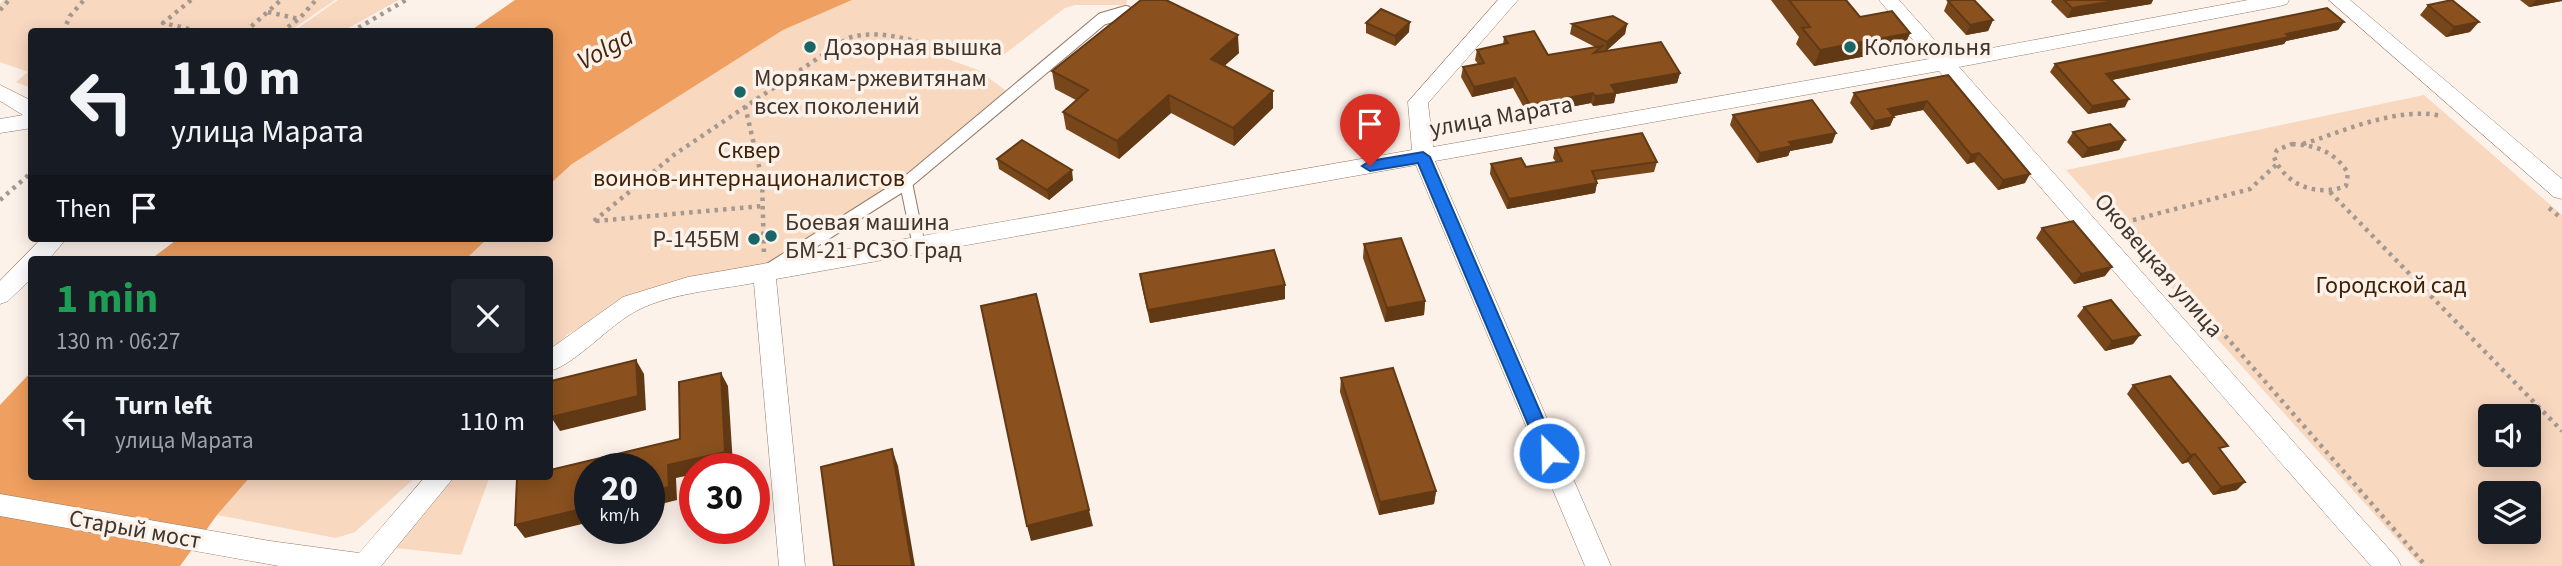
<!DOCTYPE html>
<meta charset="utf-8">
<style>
:root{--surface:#171b24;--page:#20242c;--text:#f1f3f6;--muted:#9ea1a6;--line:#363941}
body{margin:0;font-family:"Source Sans 3",sans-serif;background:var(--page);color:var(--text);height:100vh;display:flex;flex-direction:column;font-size:26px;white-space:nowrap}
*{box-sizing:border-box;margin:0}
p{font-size:23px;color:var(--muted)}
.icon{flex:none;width:38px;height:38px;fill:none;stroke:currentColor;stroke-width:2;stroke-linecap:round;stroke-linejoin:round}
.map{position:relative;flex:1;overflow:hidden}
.drawer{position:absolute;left:28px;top:256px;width:525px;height:224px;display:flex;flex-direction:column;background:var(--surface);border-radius:7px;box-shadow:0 4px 18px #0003}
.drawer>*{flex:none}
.banner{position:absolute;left:28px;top:28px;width:525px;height:214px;border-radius:7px;box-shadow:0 4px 18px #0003;background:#171b24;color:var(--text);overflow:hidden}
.controls{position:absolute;left:2478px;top:404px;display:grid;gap:14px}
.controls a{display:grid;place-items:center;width:63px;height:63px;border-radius:7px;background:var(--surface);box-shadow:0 4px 18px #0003;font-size:35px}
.speed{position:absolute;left:574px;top:453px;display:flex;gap:14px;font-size:35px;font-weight:700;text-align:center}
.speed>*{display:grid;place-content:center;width:91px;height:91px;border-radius:50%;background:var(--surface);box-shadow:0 4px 18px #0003;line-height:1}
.speed small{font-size:18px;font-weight:400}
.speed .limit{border:10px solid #d22;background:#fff;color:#111}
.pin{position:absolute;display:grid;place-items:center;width:60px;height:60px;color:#fff;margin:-72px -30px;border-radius:50% 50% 50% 0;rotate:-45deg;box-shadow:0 0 7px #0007}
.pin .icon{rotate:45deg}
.me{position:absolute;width:77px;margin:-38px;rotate:337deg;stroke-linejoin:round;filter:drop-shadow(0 0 5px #0008)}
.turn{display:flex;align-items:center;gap:24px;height:147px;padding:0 28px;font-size:32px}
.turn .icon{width:91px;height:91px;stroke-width:2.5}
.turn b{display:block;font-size:49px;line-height:60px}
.then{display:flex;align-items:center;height:66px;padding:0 28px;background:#0003;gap:14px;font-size:26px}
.round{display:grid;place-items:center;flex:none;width:74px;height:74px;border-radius:7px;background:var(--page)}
.headline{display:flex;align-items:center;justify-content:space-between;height:119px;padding:0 28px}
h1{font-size:42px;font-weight:700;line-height:52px;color:#1e9e55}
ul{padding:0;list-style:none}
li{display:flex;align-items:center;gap:21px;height:91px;padding:0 28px;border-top:2px solid var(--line)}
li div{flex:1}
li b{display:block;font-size:26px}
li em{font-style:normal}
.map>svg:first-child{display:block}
.green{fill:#f9d8c0;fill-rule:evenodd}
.water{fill:#ef9f5f}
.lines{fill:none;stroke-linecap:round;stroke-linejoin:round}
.service-casing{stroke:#937a68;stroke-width:14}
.minor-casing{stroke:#937a68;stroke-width:1}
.path{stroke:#a49991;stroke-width:4.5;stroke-dasharray:3.5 5;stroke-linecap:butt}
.service{stroke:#fff;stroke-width:12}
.minor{fill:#fff;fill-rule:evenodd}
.wall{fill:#77461a}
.shaded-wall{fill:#613915}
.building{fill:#8a511e;stroke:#613915;stroke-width:2}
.route{fill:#1a73e8;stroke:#114b97;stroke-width:2}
.poi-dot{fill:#186665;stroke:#fdf2ea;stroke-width:2.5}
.labels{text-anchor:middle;stroke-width:7;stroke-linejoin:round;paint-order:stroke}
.poi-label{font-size:24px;fill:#40352d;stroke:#fdf2ea;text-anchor:start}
.street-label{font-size:24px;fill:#40352d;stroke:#fdf2ea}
.park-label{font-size:24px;fill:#402105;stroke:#fdf2ea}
.water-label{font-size:26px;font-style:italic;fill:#46260a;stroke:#fdf2ea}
</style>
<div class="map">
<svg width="2562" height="566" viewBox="0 0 2562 566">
<rect width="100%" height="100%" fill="#fdf2ea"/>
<g class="green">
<path d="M3 0H335L290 31 32 32 31 88 16 82 28 72 0 62V4Z"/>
<path d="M338 0H399L343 31H294Z"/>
<path d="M852 0H1127L1126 5H1075L1065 8 998 59C973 49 961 33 937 55L978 70 1009 93 905 179 777 261 622 304 568 334 550 351V259H466L488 238H550V184L572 164 783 30Z"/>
<path d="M2424 95 2562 215V566H2421L2066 170ZM2529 416V455H2490V416ZM2490 494H2529V532H2490Z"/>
<path d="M251 476H417L355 532 336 538 217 515Z"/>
<path d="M452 476H490L461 555 395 548Z"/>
</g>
<g class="water">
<path d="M515 0H852L783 30 572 164 550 184V32L470 31Z"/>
<path d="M179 238H488L466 259H151Z"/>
<path d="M31 372 32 476H251L217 515 180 566H0V405Z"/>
</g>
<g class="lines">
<defs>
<g id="service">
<path d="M906 183 919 246"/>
<path d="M770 269 906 183 1102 19 1126 12"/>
</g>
<g id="minor">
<path d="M1498 0H1518L1428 103 1433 147 1929 59 1879 0H1899L1949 56 2248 0H2289L2287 4 2280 6 1959 67 2397 558 2401 566H2371L1939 71 1435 161 1611 566H1585L1416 165 776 279 805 566H779L754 283C716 290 672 293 638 310 610 324 576 364 550 371V349L623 297 688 277 1412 150 1408 102Z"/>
<path d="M2329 0H2350L2562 179V199L2554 197Z"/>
<path d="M0 85 32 101V128L0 133V119L23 115 0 101Z"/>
<path d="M42 238H67L49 259H32V278L8 301 0 304V281Z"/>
<path d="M426 476H455L381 566H279L0 516V494L270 541 359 553Z"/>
</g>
</defs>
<use href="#service" class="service-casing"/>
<use href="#minor" class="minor-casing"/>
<g class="path">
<path d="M191 0 163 23 203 32"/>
<path d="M0 10 9 0"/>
<path d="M268 12 299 19"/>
<path d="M63 32 70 16 84 0"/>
<path d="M245 32 281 0"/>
<path d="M281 32 299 19 316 0"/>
<path d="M351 32 406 0"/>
<path d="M745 106 762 179 764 255"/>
<path d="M2292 144C2316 145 2335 152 2348 173L2346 186C2317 197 2286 186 2274 157L2277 150Z"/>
<path d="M2303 144C2345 131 2397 106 2442 116"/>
<path d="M2276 165 2250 189 2126 222 2426 566"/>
<path d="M2330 192 2562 431"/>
<path d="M0 200 32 172"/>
<path d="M2549 208 2562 219"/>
<path d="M594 221 675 154 848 38C881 28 912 41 944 49"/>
<path d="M596 221 762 206"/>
</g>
<use href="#service" class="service"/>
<use href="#minor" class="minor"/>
</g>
<g class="wall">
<path d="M1771 0H1846L1860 17 1910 33 1903 49 1814 66 1796 44 1799 37Z"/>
<path d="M2052 0H2153L2151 4 2067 18 2051 2Z"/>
<path d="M2520 0H2562V1L2529 7Z"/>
<path d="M1948 1 1993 20 1988 31 1966 35 1944 11Z"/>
<path d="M2428 5 2470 32 2446 37 2420 15Z"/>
<path d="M2344 22 2338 30 2286 41 2284 44 2112 80 2125 107 2088 114 2050 72 2055 64Z"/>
<path d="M1366 23 1409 32 1395 46 1366 33Z"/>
<path d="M1572 24H1627L1625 34 1605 52 1680 73 1677 83 1616 94 1614 103 1593 106 1591 103 1528 115 1513 88 1472 97 1461 77 1463 67 1478 64 1475 60 1477 50 1503 45 1504 37 1548 55 1595 47 1570 34Z"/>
<path d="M1239 53 1224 66 1273 108 1234 146 1171 113 1119 159 1066 129 1063 112 1076 100 1055 89 1052 71Z"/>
<path d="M1948 75 2025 183 1998 190 1974 162 1967 164 1923 110 1894 116 1890 126 1871 130 1850 103 1854 93Z"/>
<path d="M1733 115 1836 133 1832 143 1790 151 1788 156 1757 163 1730 125Z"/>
<path d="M2073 132 2125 140 2119 150 2082 158 2067 142Z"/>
<path d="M1555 148 1657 162 1654 172 1596 180 1597 183 1595 193 1507 209 1490 174 1491 164 1526 167 1556 162 1553 158Z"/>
<path d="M997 159 1073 180 1049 200 999 169Z"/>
<path d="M2042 228 2105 276 2074 284 2036 238Z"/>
<path d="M1364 244 1425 301 1424 315 1385 322 1363 258Z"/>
<path d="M1140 274 1285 299 1150 323 1142 287Z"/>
<path d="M2084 307 2140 335 2133 344 2105 351 2077 316Z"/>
<path d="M1341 378 1436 491 1434 504 1379 515 1340 392Z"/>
<path d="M2133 385 2222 452 2237 490 2213 495 2188 462 2182 464 2127 394Z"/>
</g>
<g class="shaded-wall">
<path d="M2120 0H2153L2151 4 2067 18 2072 8Z"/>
<path d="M2536 0H2562V1L2529 7Z"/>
<path d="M1993 20 1988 31 1966 35 1970 25Z"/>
<path d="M1410 22 1409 32 1395 46V36Z"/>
<path d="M2344 22 2338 30 2286 41 2284 44 2102 82 2106 74Z"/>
<path d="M2479 22 2470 32 2446 37 2454 27Z"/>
<path d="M1627 24 1625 34 1605 52 1607 42Z"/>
<path d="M1910 33 1903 49 1814 66 1820 50Z"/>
<path d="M1238 35 1239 53 1212 77 1211 59Z"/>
<path d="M1680 73 1677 83 1616 94 1614 103 1593 106 1595 96 1611 85Z"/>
<path d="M1515 78 1513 88 1472 97 1474 87Z"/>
<path d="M1273 91V108L1234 146 1233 128Z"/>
<path d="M1593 93 1591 103 1528 115 1530 105Z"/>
<path d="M1169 95 1171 113 1119 159 1117 141Z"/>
<path d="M2129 99 2125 107 2088 114 2092 106Z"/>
<path d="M1927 101 1923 110 1884 118 1888 109Z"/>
<path d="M1894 117 1890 126 1871 130 1875 121Z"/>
<path d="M1836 133 1832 143 1790 151 1788 156 1757 163 1760 153 1789 142Z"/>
<path d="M2125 140 2119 150 2082 158 2088 148Z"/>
<path d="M1979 153 1974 162 1967 164 1971 155Z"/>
<path d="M1072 170 1073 180 1049 200 1047 190Z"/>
<path d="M2030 174 2025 183 1998 190 2003 180Z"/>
<path d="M1597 183 1595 193 1507 209 1509 199Z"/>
<path d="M2112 267 2105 276 2074 284 2081 274Z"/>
<path d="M1285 285V299L1150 323 1148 310Z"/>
<path d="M1425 301 1424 315 1385 322 1387 308Z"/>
<path d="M2140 335 2133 344 2105 351 2112 341Z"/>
<path d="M636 360 644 374 646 410 560 431 551 417Z"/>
<path d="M721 373 728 386 733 465 715 469H695V474L676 478 677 500 649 507V492L668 465Z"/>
<path d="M892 449 898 466 915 566H912Z"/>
<path d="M2195 454 2188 462 2182 464 2190 455Z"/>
<path d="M2245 482 2237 490 2213 495 2221 487Z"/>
<path d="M1436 491 1434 504 1379 515 1380 502Z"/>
<path d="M590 507V522L525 538 515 525Z"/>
<path d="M1089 510 1093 526 1031 541 1027 526Z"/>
</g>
<g class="building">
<path d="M1141 0H1166L1238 35 1211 59 1273 91 1233 128 1169 95 1117 141 1063 112 1088 90 1052 71Z"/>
<path d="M1789 0H1846L1860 17 1892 11 1910 33 1820 50 1802 28 1810 27Z"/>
<path d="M1953 0H1974L1993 20 1970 25 1948 1Z"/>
<path d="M2064 0H2120L2072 8Z"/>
<path d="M2452 0 2479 22 2454 27 2428 5Z"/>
<path d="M2327 8 2344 22 2286 34 2289 37 2106 74 2129 99 2092 106 2055 64Z"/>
<path d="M1381 9 1410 22 1395 36 1366 23Z"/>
<path d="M1613 16 1627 24 1607 42 1572 24Z"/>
<path d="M1534 31 1548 55 1602 46 1594 53 1661 42 1680 73 1611 85 1616 93 1595 96 1593 93 1530 105 1515 78 1474 87 1463 67 1484 63 1477 50 1508 43 1504 37Z"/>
<path d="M1948 75 2030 174 2003 180 1979 153 1971 155 1927 101 1888 109 1894 117 1875 121 1854 93Z"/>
<path d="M1812 100 1836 133 1789 142 1792 146 1760 153 1733 115Z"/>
<path d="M2110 124 2125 140 2088 148 2073 132Z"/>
<path d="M1642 133 1657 162 1592 171 1597 183 1509 199 1491 164 1521 158 1526 167 1562 161 1555 148Z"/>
<path d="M1022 140 1072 170 1047 190 997 159Z"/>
<path d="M2073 221 2112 267 2081 274 2042 228Z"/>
<path d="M1401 238 1425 301 1387 308 1364 244Z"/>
<path d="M1274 250 1285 285 1148 310 1140 274Z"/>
<path d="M1036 294 1089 510 1027 526 981 306Z"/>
<path d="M2111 300 2140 335 2112 341 2084 307Z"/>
<path d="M636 360 638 396 551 417V381Z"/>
<path d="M1393 368 1436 491 1380 502 1341 378Z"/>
<path d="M721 373 725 452 668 465 669 487 649 492V469H590V507L515 525 517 478 525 476H550V470L680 439 679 382Z"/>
<path d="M2170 376 2228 446 2219 448 2245 482 2221 487 2195 454 2190 455 2133 385Z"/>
<path d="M892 449 912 566H834L821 467Z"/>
</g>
<path class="route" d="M1423 152 1430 157 1558 453 1555 459 1549 461 1543 459 1540 453 1418 163 1370 171 1362 166 1370 161Z"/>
<g class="poi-dot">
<circle cx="810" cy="47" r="7"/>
<circle cx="1850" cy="47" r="7"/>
<circle cx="740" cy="92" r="7"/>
<circle cx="771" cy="236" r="7"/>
<circle cx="754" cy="239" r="7"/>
</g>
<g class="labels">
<g class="poi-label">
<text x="824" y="55">Дозорная вышка</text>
<text x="1864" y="55">Колокольня</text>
<text x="754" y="86">Морякам-ржевитянам<tspan x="754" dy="28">всех поколений</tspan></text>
<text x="785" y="230">Боевая машина<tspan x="785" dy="28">БМ-21 РСЗО Град</tspan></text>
<text x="740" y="247" text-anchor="end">Р-145БМ</text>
</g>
<g class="street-label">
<text transform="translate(1501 116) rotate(-10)" y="8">улица Марата</text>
<text transform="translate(2159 265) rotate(49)" y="8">Оковецкая улица</text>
<text transform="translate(135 529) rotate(10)" y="8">Старый мост</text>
</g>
<g class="park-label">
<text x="749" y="158">Сквер<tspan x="749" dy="28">воинов-интернационалистов</tspan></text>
<text x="2391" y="293">Городской сад</text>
</g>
<g class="water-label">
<text transform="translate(605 48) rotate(-29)" y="9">Volga</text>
</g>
</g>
</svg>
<div class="controls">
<a><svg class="icon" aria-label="sound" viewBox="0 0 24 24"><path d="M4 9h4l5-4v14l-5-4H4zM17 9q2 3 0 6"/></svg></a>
<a><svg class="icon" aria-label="layers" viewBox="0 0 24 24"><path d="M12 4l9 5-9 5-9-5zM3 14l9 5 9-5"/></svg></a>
</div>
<div class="speed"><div>20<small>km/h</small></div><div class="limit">30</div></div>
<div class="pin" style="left:1370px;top:166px;background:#d93025"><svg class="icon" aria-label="arrive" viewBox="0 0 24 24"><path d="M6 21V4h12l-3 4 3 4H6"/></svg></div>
<svg class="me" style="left:1549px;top:453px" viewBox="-20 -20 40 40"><circle r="17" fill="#1a73e8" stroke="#fff" stroke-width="3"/><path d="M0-11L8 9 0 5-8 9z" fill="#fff"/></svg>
<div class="banner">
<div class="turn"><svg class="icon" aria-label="left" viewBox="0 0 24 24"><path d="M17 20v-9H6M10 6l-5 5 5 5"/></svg><div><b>110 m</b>улица Марата</div></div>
<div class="then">Then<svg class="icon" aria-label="arrive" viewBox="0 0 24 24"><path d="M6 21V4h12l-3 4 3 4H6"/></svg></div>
</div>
<section class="drawer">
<div class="headline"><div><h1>1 min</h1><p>130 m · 06:27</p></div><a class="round"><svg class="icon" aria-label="close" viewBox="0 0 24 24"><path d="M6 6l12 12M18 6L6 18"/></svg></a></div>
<ul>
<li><svg class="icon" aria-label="left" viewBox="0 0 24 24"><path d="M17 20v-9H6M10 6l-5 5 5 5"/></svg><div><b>Turn left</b><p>улица Марата</p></div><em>110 m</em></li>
</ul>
</section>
</div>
